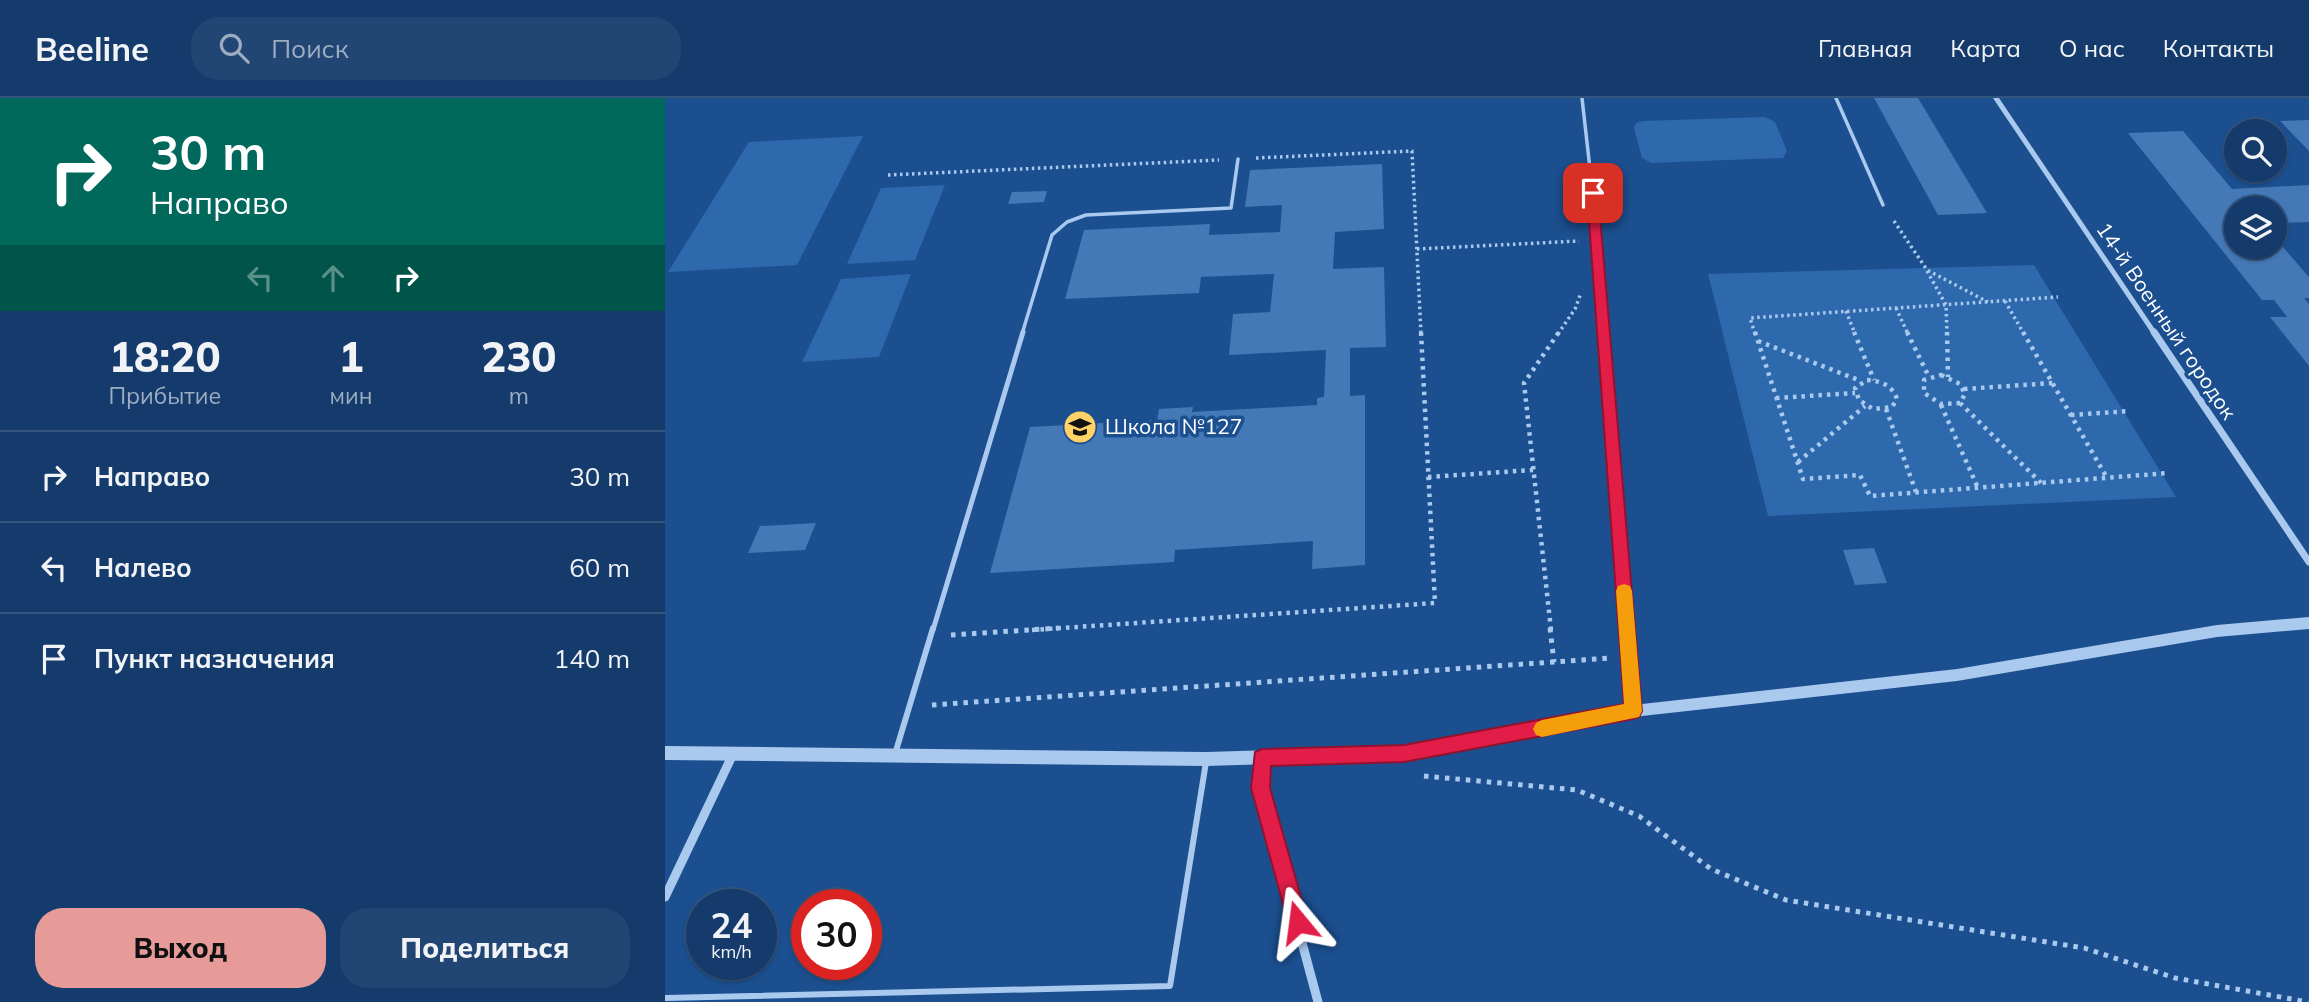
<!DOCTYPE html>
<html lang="ru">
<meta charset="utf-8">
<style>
:root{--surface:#143b6b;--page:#214673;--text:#f1f3f6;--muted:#9dadc1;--line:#33557e;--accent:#e69b98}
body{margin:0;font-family:Mulish,sans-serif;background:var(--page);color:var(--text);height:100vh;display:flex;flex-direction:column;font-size:26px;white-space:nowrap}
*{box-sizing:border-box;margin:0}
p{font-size:23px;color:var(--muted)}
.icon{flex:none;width:38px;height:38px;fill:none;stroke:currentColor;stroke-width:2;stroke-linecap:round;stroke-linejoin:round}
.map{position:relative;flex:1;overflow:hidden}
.sheet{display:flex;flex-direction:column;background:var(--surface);width:665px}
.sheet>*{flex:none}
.hud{background:#00695c;color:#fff;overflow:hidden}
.tools{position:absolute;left:1559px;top:21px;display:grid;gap:14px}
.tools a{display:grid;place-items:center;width:63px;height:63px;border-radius:50%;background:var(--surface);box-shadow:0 2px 5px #0004,0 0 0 2px var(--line);font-size:35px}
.speed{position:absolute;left:21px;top:791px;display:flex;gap:14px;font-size:35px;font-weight:700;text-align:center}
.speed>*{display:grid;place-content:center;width:91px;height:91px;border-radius:50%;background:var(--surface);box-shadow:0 2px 5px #0004,0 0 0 2px var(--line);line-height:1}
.speed small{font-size:18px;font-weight:400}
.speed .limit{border:10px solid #d22;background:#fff;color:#111}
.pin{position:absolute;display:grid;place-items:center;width:60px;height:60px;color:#fff;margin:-30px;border-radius:14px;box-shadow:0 4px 10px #0006}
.me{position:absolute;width:77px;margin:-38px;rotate:344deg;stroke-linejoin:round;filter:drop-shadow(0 0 5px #0008)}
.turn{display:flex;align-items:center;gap:24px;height:147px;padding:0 35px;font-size:32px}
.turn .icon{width:91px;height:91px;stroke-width:2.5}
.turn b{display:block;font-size:49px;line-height:60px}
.lanes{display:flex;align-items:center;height:66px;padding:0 35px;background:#0003;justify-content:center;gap:35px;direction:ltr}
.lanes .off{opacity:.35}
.eta{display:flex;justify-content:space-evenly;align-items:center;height:119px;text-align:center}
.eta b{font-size:42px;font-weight:800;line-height:49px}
.primary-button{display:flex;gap:14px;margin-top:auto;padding:14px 35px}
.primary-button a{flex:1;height:80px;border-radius:28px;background:var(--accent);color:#111;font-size:28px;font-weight:800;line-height:80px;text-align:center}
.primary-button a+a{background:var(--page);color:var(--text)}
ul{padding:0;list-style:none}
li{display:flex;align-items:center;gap:21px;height:91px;padding:0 35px;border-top:2px solid var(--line)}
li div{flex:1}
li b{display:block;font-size:26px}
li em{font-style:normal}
header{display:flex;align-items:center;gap:42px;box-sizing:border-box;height:98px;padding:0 35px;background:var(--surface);border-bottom:2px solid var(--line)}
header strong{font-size:33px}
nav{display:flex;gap:38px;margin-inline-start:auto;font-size:24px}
.search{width:490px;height:63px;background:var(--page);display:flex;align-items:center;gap:18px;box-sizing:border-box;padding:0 24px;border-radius:28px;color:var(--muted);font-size:26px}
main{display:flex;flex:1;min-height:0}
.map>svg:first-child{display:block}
.green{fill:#2e69ad}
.building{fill:#4478b7}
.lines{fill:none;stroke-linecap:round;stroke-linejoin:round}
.path-far2{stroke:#a9c9ee;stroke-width:3.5;stroke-dasharray:2.5 3.5;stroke-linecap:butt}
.path-far1{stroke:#a9c9ee;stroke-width:4.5;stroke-dasharray:3.5 5;stroke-linecap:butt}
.path{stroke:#a9c9ee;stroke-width:5;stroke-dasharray:4.5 6;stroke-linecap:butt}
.service-far2{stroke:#a9c9ee;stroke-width:3.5}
.service-far1{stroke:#a9c9ee;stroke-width:5}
.service{stroke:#a9c9ee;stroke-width:6}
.minor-far2{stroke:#a9c9ee;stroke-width:5}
.minor-far1{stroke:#a9c9ee;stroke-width:7}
.minor{stroke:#a9c9ee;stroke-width:9}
.tertiary{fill:#a9c9ee;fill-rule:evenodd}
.route{fill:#e11d48;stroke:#92132f;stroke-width:2}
.slow{fill:#f59e0b}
.labels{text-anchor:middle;stroke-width:7;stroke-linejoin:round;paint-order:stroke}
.street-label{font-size:21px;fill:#fff;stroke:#1b4f8f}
.poi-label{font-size:21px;fill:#fff;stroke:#1b4f8f;text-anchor:start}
</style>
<header>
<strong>Beeline</strong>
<div class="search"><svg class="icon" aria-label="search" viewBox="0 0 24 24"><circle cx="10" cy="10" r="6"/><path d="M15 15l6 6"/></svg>Поиск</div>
<nav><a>Главная</a><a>Карта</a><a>О нас</a><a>Контакты</a></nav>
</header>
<main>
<section class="sheet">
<div class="hud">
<div class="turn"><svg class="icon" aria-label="right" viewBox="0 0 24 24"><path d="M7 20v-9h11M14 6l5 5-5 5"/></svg><div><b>30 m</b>Направо</div></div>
<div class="lanes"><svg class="icon off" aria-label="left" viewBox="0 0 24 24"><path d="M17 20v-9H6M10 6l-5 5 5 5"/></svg><svg class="icon off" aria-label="ahead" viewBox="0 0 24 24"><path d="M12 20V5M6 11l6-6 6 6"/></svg><svg class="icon" aria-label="right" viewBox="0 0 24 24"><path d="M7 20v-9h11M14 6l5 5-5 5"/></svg></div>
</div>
<div class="eta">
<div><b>18:20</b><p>Прибытие</p></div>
<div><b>1</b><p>мин</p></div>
<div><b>230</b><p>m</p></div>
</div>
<ul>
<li><svg class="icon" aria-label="right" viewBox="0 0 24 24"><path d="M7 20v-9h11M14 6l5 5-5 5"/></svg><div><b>Направо</b></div><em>30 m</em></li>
<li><svg class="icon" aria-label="left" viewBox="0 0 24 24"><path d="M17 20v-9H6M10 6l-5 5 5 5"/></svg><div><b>Налево</b></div><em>60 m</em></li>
<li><svg class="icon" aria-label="arrive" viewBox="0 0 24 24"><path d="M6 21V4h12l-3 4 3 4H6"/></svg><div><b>Пункт назначения</b></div><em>140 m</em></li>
</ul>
<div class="primary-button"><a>Выход</a><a>Поделиться</a></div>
</section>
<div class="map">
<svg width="1644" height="904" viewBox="0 0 1644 904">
<rect width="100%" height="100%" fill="#1b4f8f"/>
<g class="green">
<path d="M1100 19 1110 24 1122 53 1118 60 986 65 977 60 969 30 971 25 978 23Z"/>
<path d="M198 38 132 167 3 174 84 44Z"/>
<path d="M280 87 250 162 182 166 216 90Z"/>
<path d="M1369 167 1511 399 1103 418 1043 176Z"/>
<path d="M246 176 214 259 137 264 176 181Z"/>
</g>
<g class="building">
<path d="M1209 0H1253L1322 115 1273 117Z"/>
<path d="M1644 22V53L1615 23Z"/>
<path d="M1518 33 1567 91 1644 87V124L1610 125V110H1572V149H1610V140L1644 179V200H1639L1644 206V268L1605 219H1622L1609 202H1597L1463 35Z"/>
<path d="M717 66 719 131 670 134 668 171 719 169 721 249 685 250V298L700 297V467L647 471 648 443 510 452 509 464 325 475 365 329 492 322 494 311 528 309 527 314 652 307V300L659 299 661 252 564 257 568 216 605 214 609 176 536 179 534 195 400 201 419 132 545 126 544 137 615 134 617 107 580 109 585 72Z"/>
<path d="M382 93 379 104 343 106 347 94Z"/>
<path d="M151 425 140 452 83 455 95 428Z"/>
<path d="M1209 450 1222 485 1190 487 1178 452Z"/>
</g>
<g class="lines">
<g class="path-far2">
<path d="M591 60 747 53 756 236"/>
<path d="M223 77 554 62"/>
<path d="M1229 123 1262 172 1323 204"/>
<path d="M752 151 914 143"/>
<path d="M1262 173 1281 207 1282 236"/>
<path d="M1340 203 1359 236"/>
<path d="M1231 210 1243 236"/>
<path d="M1181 213 1190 236"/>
<path d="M893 236 910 211 916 195"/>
<path d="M1090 236 1085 220 1393 199"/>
</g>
<g class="path-far1">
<path d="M1090 234 1138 381 1195 377 1205 398 1504 375"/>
<path d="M1189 234 1209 282"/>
<path d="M1242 234 1264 279"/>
<path d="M1282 234 1283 279"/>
<path d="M1358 234 1442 380"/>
<path d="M1093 243 1196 283"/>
<path d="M1276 277 1295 286 1300 296 1295 305 1276 306 1259 295V282Z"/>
<path d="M1202 282C1216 283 1227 287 1232 301L1227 309 1208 311 1194 302 1190 290Z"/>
<path d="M1299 291 1388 285"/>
<path d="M1111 300 1190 295"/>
<path d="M1295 305 1376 385"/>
<path d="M1276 307 1313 390"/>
<path d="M1221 311 1251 394"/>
<path d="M1406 317 1465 313"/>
<path d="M1133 364 1200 308"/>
<path d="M763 379 868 372"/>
<path d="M367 532 770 505 756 234"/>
<path d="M886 532 859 285 894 234"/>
</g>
<g class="path">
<path d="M885 530 889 564"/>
<path d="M286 537 394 530"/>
<path d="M267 607 946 560"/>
<path d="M759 678 912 692 974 718 1046 771 1121 802 1419 850 1510 880 1643 904"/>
</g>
<g class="service-far2">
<path d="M917 0 933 142 940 236"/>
<path d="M1171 0 1218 107"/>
<path d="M357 236 387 137 402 124 421 117 566 110 573 61"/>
</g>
<g class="service-far1">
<path d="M940 234 962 532"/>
<path d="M268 532 358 234"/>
</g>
<g class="service">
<path d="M962 530 968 613"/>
<path d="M230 656 268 530"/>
<path d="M0 900 505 888 541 664"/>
</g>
<path class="minor-far2" d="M1331 0 1490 236"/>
<path class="minor-far1" d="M1489 234 1644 464"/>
<g class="minor">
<path d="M597 660 595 689 653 904"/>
<path d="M0 799 68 656"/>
</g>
<path class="tertiary" d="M1644 519V531L1552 539 1292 583 968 619 739 662 541 668 0 662V648L541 654 739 648 968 607 1292 571 1552 527Z"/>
</g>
<path class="route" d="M928 91 933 95 977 613 974 619 968 621 739 664 606 668 605 690 643 824 640 831 633 834 626 831 623 824 586 690 590 654 597 651 739 647 959 606 922 95Z"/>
<path class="slow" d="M959 486 965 488 967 493 977 613 974 619 877 639 871 637 868 631 871 625 877 622 959 606 951 493 953 488Z"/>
<defs>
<symbol id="school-disc" viewBox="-11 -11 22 22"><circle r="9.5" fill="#ffd166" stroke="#1b4f8f"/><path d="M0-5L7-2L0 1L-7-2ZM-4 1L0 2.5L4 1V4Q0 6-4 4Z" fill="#111"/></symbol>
</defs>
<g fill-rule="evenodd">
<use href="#school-disc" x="396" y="310" width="38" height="38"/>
</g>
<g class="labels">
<g class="street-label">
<text transform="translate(1501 223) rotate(56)" y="7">14-й Военный городок</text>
</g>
<g class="poi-label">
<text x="440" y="336">Школа №127</text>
</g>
</g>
</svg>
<div class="tools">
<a><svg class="icon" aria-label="search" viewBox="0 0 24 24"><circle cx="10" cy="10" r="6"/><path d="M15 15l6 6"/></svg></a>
<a><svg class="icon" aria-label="layers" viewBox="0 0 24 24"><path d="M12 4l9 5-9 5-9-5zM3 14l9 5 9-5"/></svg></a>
</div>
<div class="speed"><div>24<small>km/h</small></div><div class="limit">30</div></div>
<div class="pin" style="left:928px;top:95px;background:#d93025"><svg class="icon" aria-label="arrive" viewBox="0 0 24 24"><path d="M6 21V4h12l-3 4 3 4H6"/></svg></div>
<svg class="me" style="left:633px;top:824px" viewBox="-20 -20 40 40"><path d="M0-17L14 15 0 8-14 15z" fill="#e11d48" stroke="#fff" stroke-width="4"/></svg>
</div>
</main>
